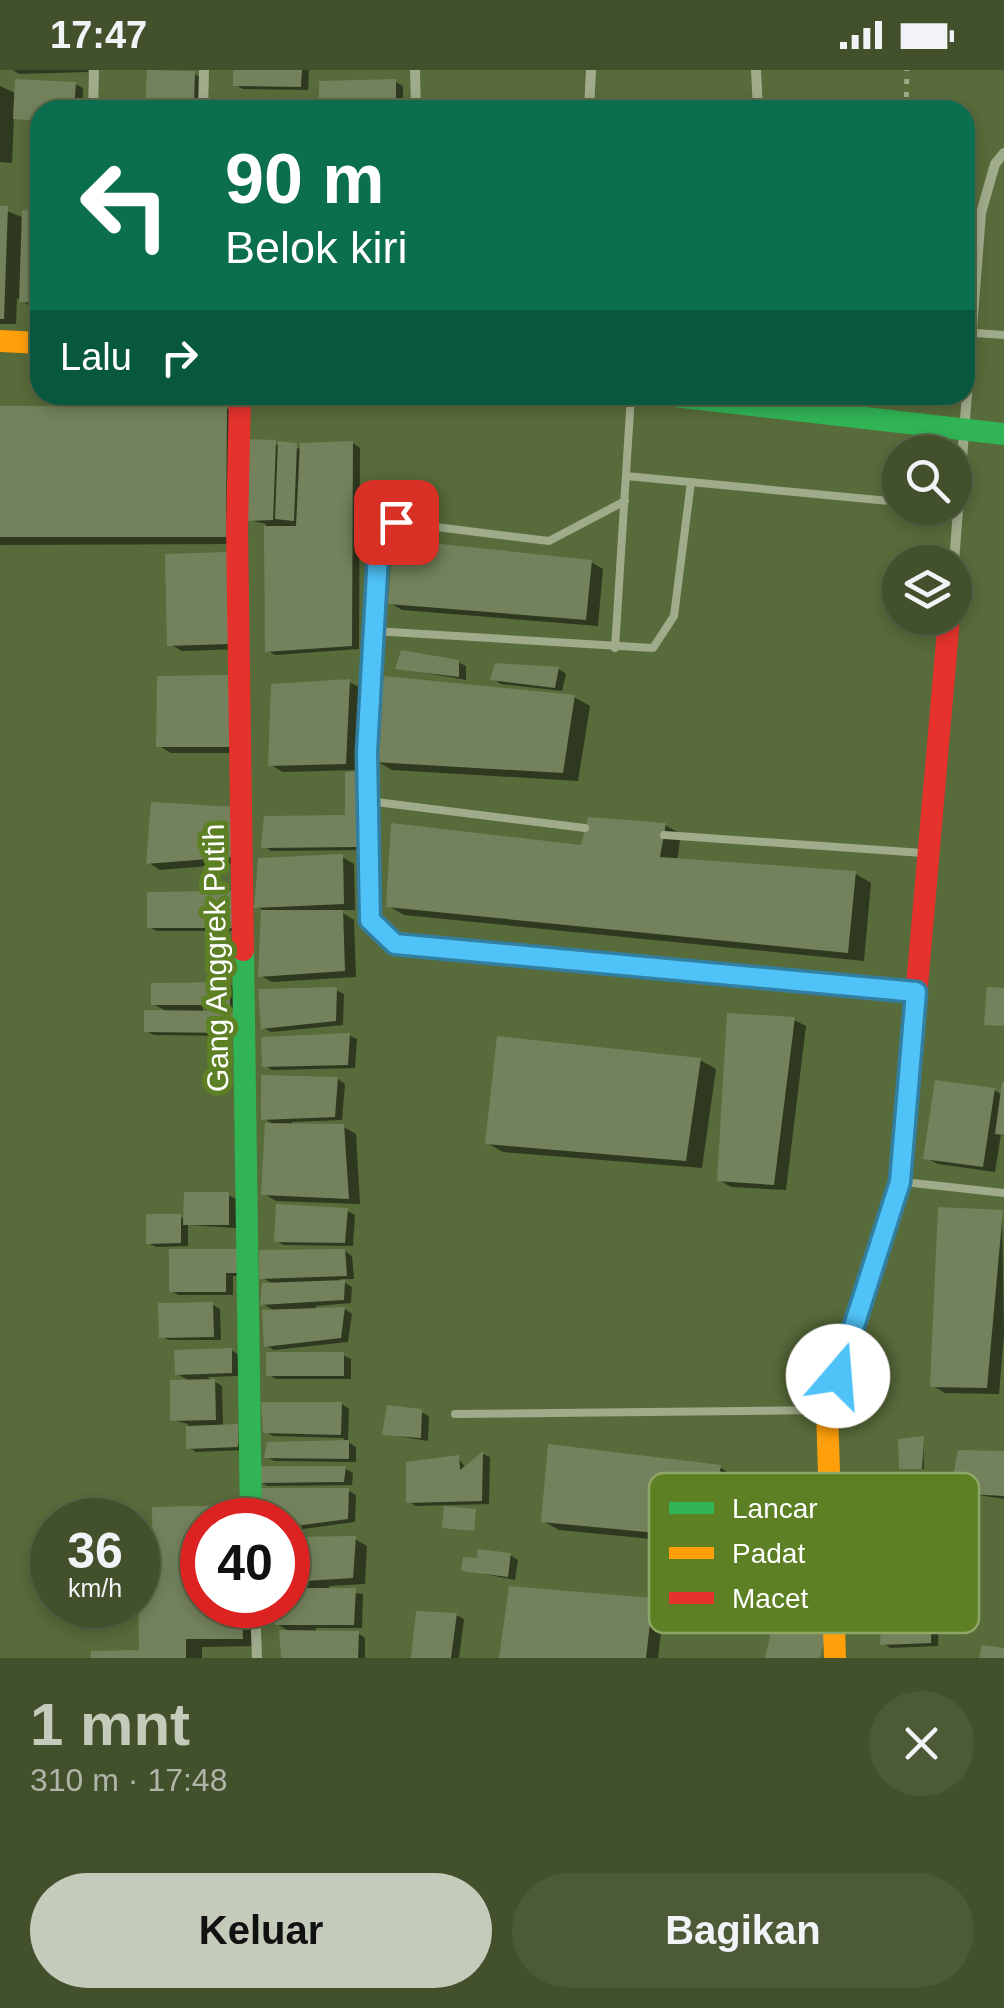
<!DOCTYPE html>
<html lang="id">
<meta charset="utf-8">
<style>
:root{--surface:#42502c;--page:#4c5a38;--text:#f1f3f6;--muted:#aeb5a9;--line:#5a6748;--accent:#c5cbba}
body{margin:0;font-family:Helvetica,sans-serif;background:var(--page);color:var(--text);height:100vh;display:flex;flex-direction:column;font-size:38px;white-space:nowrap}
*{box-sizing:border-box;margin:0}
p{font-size:32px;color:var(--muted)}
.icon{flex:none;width:55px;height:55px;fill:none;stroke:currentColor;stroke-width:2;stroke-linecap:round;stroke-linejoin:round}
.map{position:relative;height:1588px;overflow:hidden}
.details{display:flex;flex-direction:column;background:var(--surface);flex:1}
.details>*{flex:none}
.top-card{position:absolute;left:30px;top:30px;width:945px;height:305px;border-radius:30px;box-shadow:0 5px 15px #0003,0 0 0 2px var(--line);background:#0b6e4f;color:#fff;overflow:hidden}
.tools{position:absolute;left:882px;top:365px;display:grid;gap:20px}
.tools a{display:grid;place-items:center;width:90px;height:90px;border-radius:50%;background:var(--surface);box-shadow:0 5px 15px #0003,0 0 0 2px var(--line);font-size:50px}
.speed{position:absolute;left:30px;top:1428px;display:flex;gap:20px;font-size:50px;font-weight:700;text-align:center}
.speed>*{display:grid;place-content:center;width:130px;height:130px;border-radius:50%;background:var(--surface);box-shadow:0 5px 15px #0003,0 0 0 2px var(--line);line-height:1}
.speed small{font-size:25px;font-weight:400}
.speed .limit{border:15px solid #d22;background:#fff;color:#111}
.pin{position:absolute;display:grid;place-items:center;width:85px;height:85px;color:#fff;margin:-42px;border-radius:20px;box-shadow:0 5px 15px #0006}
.me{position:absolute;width:110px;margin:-55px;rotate:18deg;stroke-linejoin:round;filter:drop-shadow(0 0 8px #0008)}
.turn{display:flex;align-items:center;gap:35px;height:210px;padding:0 30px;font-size:45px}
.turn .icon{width:130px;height:130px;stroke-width:2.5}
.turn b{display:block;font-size:70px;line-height:85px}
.then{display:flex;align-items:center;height:95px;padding:0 30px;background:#0003;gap:20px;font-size:38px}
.round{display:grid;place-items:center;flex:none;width:105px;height:105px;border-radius:52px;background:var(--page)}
.overview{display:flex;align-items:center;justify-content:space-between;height:170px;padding:0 30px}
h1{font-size:60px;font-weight:700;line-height:75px;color:var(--accent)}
.cta{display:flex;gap:20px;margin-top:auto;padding:20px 30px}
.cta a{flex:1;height:115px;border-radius:60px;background:var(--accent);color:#111;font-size:40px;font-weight:700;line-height:115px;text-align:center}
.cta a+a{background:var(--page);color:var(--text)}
.status{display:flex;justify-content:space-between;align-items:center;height:70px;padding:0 50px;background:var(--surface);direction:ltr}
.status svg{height:28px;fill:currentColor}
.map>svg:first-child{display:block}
.shadow{fill:#0007}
.building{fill:#73825c}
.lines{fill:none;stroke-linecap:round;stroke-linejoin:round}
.path{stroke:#9fab8b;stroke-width:5;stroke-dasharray:5 8;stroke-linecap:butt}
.lane{stroke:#9fab8b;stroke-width:8}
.street{stroke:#9fab8b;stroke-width:10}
.fast{stroke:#30b455;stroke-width:22}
.slow{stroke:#ff9f0a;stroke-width:22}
.jam{stroke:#e5322d;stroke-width:22}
.route-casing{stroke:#337fa1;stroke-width:25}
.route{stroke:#4fc3f7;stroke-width:18}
.labels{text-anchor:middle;stroke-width:10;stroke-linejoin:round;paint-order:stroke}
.street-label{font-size:30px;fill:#fff;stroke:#5d8025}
.key{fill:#5d8025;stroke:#8ea666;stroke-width:2.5}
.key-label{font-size:28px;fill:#fff}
</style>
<div class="status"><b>17:47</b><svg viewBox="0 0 49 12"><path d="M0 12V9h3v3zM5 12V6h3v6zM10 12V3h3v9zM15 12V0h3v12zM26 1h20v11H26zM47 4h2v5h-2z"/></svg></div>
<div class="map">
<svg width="1004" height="1588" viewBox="0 0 1004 1588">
<rect width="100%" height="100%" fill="#586b3a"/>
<g class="shadow">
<path d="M13 0H88V2L19 4Z"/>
<path d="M235 0H309L308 20 243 19 235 15Z"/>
<path d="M194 4 202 8 201 40H148Z"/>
<path d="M396 12 403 16V40H322Z"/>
<path d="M75 14 83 18 82 40H40V53L14 47 12 93 0 92V16L17 24Z"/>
<path d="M0 138 24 148 40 143V230H30V235L40 238H33L17 228 16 254H0Z"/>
<path d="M226 338 242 347 241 474 0 475V339Z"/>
<path d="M249 371 302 379 353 373 360 378 359 579 275 585 267 580 266 454 248 450Z"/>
<path d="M168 486 241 579 182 581 170 574Z"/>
<path d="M591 492 603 499 598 556 402 540 390 533Z"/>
<path d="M458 592 466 596V610L398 598Z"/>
<path d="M497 596 559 599 566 604 562 621 501 614 493 609Z"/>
<path d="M349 612 361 618 358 700 283 702 271 695Z"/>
<path d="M243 614 242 683H171L159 676Z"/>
<path d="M574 627 590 636 578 711 392 700 376 691Z"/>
<path d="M356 704 364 708V780L271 781 264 776 348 747Z"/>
<path d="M247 747 244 793 160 800 149 793Z"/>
<path d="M665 755 681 764 677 791 856 804 871 813 864 891 404 845 389 836Z"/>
<path d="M342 787 354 794 355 840H338L354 850 356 907 272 912 261 906 263 840 257 837Z"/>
<path d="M150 824 241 861H157L149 857Z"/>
<path d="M229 914 237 919V938H203V943L239 966 154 965 146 961 168 942 153 934Z"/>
<path d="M336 920 344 924 343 955 271 962 264 958Z"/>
<path d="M794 950 806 956 786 1120 731 1117 719 1110Z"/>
<path d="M349 965 357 969 355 998 272 1000 264 995Z"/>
<path d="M700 990 716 999 702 1098 503 1082 487 1073Z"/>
<path d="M338 1009 345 1014 342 1050 292 1052V1056L344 1057 356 1064 360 1134 276 1131 264 1124 277 1056 263 1048Z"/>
<path d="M1004 1018V1066L1001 1064 995 1102 938 1094 926 1088 994 1020 1002 1025Z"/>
<path d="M228 1125 236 1129V1158L188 1155V1176L156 1177 148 1173 180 1147 186 1150Z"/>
<path d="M347 1141 355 1145 353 1176 284 1175 276 1171Z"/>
<path d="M1002 1142 1004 1264 999 1324 945 1323 933 1316Z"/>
<path d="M345 1181 352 1186 354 1209H339L352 1217 351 1233 316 1236V1240L345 1239 352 1244 348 1272 274 1280 266 1275 277 1242 263 1234 275 1215 261 1207Z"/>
<path d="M244 1185V1206H233V1225H179L171 1221Z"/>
<path d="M213 1235 220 1239 221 1270H169L161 1266Z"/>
<path d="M231 1280 239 1285V1306L207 1307 222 1316 223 1357 245 1380 196 1382 189 1377 188 1354 173 1350 192 1312 177 1304Z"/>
<path d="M343 1285 351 1289V1309H276L269 1305Z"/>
<path d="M342 1334 349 1339 348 1372 356 1377V1392L274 1391 267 1387 344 1372V1368L273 1366 265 1361Z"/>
<path d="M421 1342 429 1346 428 1371 385 1364Z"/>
<path d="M923 1369 924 1399 901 1398Z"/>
<path d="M551 1376 721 1398 736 1407 729 1454 697 1449 693 1473 559 1460 543 1451Z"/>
<path d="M1004 1383V1429L953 1421Z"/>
<path d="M483 1384 490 1387 489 1434 416 1436 409 1432 458 1388 466 1398Z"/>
<path d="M262 1398 346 1399 353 1403 352 1415 268 1416 260 1412Z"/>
<path d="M349 1421 356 1425 355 1452 288 1461V1450H264Z"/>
<path d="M155 1439 202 1450V1535H257L258 1576 202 1577V1588H94L141 1582 155 1512Z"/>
<path d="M355 1469 367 1476 365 1514 329 1516V1520L363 1524 362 1558H316V1563H358L365 1568V1588H284L292 1563 277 1554 275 1535H288V1470Z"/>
<path d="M510 1485 518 1490 515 1510 464 1500Z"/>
<path d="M653 1530 664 1537 658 1588H504Z"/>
<path d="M931 1539 939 1543 938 1576 890 1578 883 1573Z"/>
<path d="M456 1545 464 1549 459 1588H414Z"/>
</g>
<g class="building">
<path d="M147 0 195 1 194 40H145Z"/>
<path d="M233 0H302L301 17 233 16Z"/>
<path d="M15 9 76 12 74 40H40V51L13 49Z"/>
<path d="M396 9V40H319V11Z"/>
<path d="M235 28 305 34V40H234Z"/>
<path d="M29 78H40V114L28 113Z"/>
<path d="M0 136H8L4 249H0Z"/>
<path d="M22 140 40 141V233L19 232Z"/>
<path d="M227 335 226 467H0V336Z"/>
<path d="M246 369 276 370 273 450 246 451Z"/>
<path d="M278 371 297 373 294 451 275 449Z"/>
<path d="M353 371 352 576 265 582 264 456H296L300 373Z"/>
<path d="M393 469 592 490 586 550 388 534Z"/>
<path d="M227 482 230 574 167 576 165 484Z"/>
<path d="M401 580 459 590V607L395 599Z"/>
<path d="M495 593 559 597 555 618 490 610Z"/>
<path d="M231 605V677H156L157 606Z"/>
<path d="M384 606 575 625 563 703 373 692Z"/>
<path d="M350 609 346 694 268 696 271 614Z"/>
<path d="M357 701V777L261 778 264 746 345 745V702Z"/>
<path d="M151 732 236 737 233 787 146 794Z"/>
<path d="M588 747 666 753 660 787 856 801 848 883 386 837 391 753 581 775Z"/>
<path d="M343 784 344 834 254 838 258 788Z"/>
<path d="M235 821 234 858H147V822Z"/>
<path d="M261 840H343L345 901 258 907Z"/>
<path d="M230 912V935H151V913Z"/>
<path d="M337 917 336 951 261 959 258 919Z"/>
<path d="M987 917 1004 918V956L984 955Z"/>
<path d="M144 940 233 941 232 963 144 962Z"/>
<path d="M727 943 795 947 774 1115 717 1111Z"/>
<path d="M350 963 348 995 262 997 261 967Z"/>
<path d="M497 966 701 988 686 1091 485 1074Z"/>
<path d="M261 1005 338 1007 335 1047 261 1050Z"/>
<path d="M935 1010 995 1018 983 1097 923 1089Z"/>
<path d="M1002 1012H1004V1065L995 1064Z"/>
<path d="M265 1053 344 1054 349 1129 261 1125Z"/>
<path d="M184 1122H229V1155H183Z"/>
<path d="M276 1134 348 1138 345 1173 274 1172Z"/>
<path d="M938 1137 1003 1140 987 1318 930 1317Z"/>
<path d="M146 1144H181V1173L146 1174Z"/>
<path d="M169 1179H237V1203H226V1222H169Z"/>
<path d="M345 1179 347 1206 259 1209V1180Z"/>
<path d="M345 1210 344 1230 260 1235 262 1213Z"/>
<path d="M213 1232 214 1267 159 1268 158 1233Z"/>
<path d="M345 1237 341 1268 264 1277 262 1240Z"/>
<path d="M232 1278V1303L175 1305 174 1280Z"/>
<rect x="266" y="1282" width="78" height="24"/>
<path d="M215 1309 216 1350 170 1351V1310Z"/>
<path d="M261 1332H342L341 1365 263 1363Z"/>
<path d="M387 1335 422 1339 421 1368 382 1365Z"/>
<path d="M238 1354V1377L186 1379V1356Z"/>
<path d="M924 1366 922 1399H899L898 1369Z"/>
<path d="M349 1370V1389L264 1388 267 1372Z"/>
<path d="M548 1374 721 1395 713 1447 681 1442 678 1465 541 1452Z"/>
<path d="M958 1380 1004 1381V1426L950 1423Z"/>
<path d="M483 1381 482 1431 406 1433V1392L459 1385 460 1400Z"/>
<path d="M260 1396H346L344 1412 258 1413Z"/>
<path d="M261 1418H349L348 1449 288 1457V1450H262Z"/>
<path d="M241 1435 242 1450H202V1535H242L243 1569H186V1588H91V1581L139 1580 138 1510H153L152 1437Z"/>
<path d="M444 1436 476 1439 474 1461 442 1458Z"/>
<path d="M356 1466 353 1508 288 1512V1467Z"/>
<path d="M478 1479 511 1483 508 1507 461 1501 463 1487 477 1488Z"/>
<path d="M509 1516 653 1528 646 1588H499Z"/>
<path d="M288 1518H356L354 1555H275L272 1535H288Z"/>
<path d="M882 1533 932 1536 931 1573 880 1575Z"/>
<path d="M416 1541 457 1543 451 1588H411Z"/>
<path d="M773 1554 827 1561 820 1588H765Z"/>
<path d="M279 1560 359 1561 358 1588H281Z"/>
<path d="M982 1575 1004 1578V1588H979Z"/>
</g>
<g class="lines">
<path class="path" d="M906 40 907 0"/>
<g class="lane">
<path d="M975 263 1004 265"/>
<path d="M626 406 900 432"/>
<path d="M625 431 549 471 396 452 379 467 367 682 370 850 395 873 912 922"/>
<path d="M374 561 653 578 674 546 691 412"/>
<path d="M615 578 631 325"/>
<path d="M368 731 585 758"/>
<path d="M664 765 923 783"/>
<path d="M904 1112 1004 1123"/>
<path d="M455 1344 823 1340"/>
</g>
<g class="street">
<path d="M415 0 416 40"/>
<path d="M756 0 758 40"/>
<path d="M93 40 94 0"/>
<path d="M203 40 204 0"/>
<path d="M589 40 591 0"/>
<path d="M954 492 981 143 995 94 1004 83"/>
<path d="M255 1535 257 1588"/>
</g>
<g class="fast">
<path d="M665 325 1004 364"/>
<path d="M243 880 251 1450"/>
</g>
<g class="slow">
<path d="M0 271 40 273"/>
<path d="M835 1588 827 1340 900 1111 909 1008"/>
</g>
<g class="jam">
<path d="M240 325 237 459 243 880"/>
<path d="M909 1008 949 548"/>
</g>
</g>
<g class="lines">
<defs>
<path id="route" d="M396 452 379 467 367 682 370 850 395 874 916 922 900 1112 838 1306"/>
</defs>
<use href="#route" class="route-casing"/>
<use href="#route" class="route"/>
</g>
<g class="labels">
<g class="street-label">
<text transform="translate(216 888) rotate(-91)" y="10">Gang Anggrek Putih</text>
</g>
</g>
<rect x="649" y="1403" width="330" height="160" rx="15" class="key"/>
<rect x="669" y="1432" width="45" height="12" fill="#30b455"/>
<rect x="669" y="1477" width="45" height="12" fill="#ff9f0a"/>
<rect x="669" y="1522" width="45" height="12" fill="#e5322d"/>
<g class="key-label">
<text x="732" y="1448">Lancar</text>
<text x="732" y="1493">Padat</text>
<text x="732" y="1538">Macet</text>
</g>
</svg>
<div class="tools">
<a><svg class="icon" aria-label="search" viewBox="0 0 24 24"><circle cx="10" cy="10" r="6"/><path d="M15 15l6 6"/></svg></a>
<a><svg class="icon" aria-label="layers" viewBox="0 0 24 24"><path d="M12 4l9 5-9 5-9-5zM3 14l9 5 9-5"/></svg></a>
</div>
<div class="speed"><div>36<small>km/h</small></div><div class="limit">40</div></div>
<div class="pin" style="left:396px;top:452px;background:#d93025"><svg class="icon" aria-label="arrive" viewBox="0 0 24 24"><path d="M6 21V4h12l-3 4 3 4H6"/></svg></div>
<svg class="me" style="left:838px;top:1306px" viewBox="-20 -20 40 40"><circle r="19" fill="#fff"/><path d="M0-13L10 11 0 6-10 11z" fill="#4fc3f7"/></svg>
<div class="top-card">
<div class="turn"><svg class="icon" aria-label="left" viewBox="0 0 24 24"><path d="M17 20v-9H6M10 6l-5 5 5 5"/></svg><div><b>90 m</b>Belok kiri</div></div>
<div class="then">Lalu<svg class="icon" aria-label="right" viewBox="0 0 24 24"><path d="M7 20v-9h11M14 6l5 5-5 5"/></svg></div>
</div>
</div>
<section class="details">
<div class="overview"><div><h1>1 mnt</h1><p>310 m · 17:48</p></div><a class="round"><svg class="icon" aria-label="close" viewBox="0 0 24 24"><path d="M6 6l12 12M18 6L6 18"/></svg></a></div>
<div class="cta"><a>Keluar</a><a>Bagikan</a></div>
</section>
